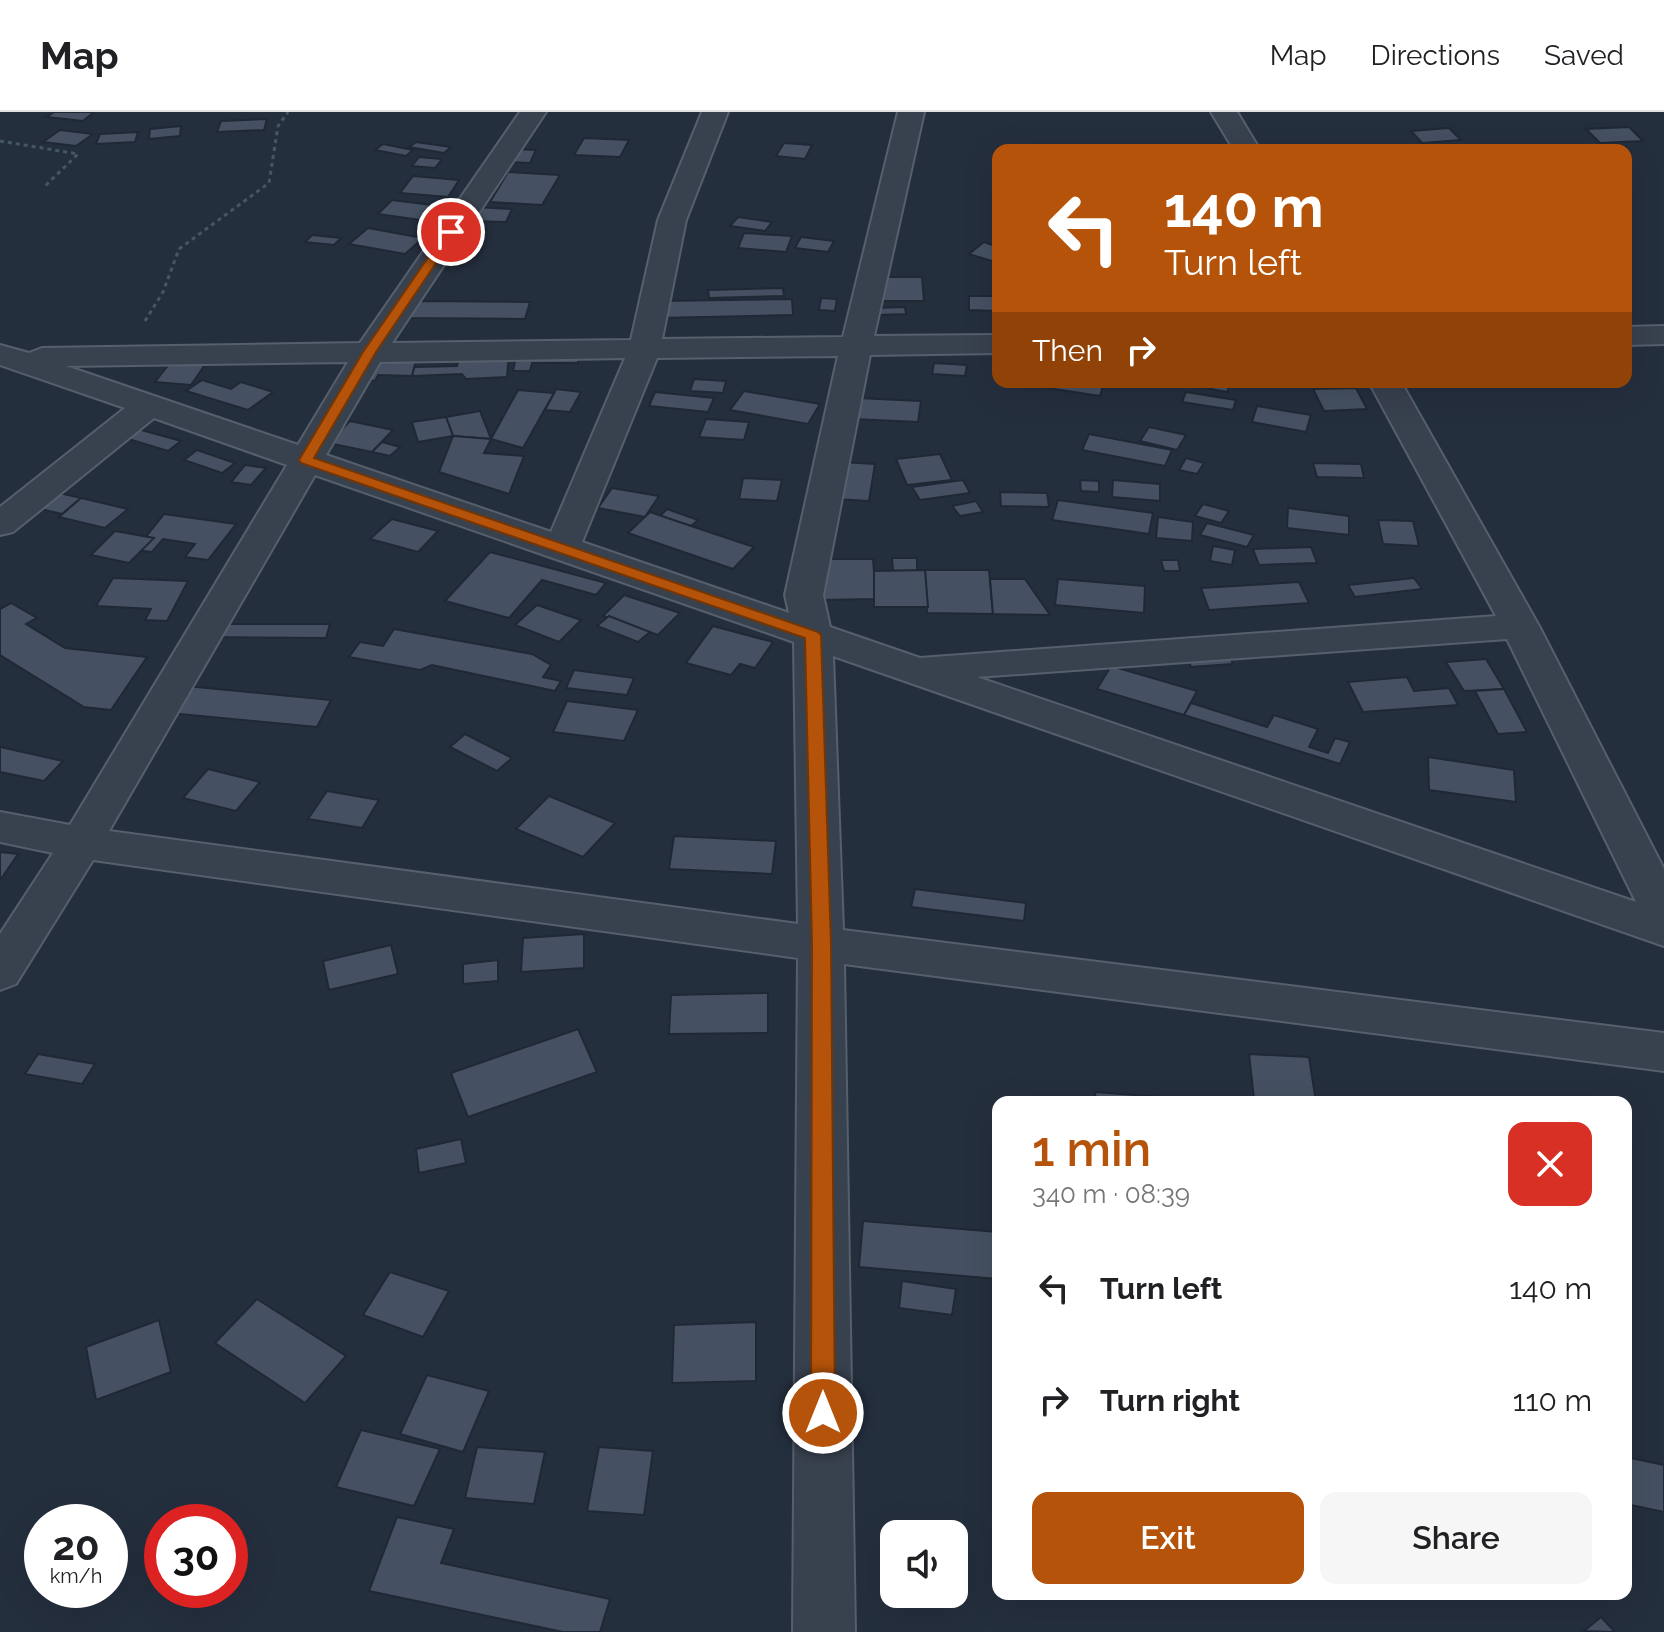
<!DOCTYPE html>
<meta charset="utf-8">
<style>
:root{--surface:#fff;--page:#f6f6f6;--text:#202124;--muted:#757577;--line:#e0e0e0;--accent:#b45309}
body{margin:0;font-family:Raleway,sans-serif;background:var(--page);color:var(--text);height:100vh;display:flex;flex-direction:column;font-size:30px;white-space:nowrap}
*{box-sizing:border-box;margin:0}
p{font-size:26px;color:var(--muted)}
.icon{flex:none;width:44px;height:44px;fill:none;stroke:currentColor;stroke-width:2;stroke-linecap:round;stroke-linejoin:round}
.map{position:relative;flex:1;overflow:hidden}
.details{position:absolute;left:992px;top:984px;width:640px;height:504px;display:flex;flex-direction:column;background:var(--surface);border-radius:16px;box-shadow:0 8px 32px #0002}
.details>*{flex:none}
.top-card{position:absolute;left:992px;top:32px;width:640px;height:244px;border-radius:16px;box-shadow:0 8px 32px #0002;background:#b45309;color:#fff;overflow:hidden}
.controls{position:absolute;left:880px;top:1408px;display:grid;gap:16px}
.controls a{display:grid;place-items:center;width:88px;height:88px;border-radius:16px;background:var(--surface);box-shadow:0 8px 32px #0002;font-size:40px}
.speed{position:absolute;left:24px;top:1392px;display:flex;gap:16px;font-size:40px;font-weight:700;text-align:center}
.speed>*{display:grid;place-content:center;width:104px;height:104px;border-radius:50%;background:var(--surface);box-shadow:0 8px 32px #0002;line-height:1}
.speed small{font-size:20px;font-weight:400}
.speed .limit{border:12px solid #d22;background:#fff;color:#111}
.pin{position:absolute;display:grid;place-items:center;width:68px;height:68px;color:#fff;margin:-34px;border:4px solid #fff;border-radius:50%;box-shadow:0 2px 8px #0007}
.me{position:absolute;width:88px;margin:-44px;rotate:0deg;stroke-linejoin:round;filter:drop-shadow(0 0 6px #0008)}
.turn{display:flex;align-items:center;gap:28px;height:168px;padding:0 40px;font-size:36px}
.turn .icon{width:104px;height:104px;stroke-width:2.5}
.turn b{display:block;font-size:56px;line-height:68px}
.then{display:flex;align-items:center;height:76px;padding:0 40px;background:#0003;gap:16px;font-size:30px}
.round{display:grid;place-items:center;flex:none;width:84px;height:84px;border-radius:16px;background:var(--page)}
.summary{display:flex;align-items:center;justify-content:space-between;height:136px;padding:0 40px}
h1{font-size:48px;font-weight:600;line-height:60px;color:var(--accent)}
.action{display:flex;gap:16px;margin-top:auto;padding:16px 40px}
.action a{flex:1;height:92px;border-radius:16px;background:var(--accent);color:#fff;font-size:32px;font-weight:600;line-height:92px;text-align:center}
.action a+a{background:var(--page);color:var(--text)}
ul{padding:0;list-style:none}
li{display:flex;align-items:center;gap:24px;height:112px;padding:0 40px}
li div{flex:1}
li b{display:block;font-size:30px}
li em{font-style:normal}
header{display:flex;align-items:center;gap:48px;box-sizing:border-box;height:112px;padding:0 40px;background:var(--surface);border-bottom:2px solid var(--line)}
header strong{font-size:38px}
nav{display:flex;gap:44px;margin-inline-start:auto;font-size:28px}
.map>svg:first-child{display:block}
.building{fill:#455162;stroke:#1f2835;stroke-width:2}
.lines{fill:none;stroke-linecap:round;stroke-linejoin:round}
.minor-casing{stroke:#565f6c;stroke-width:4}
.path{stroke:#44595c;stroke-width:3;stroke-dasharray:4 4;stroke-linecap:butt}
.minor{fill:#38414e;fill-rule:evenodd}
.route{fill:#b45309;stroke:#753606;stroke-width:2}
</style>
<header>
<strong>Map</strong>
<nav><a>Map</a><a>Directions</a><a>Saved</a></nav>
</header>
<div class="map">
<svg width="1664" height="1520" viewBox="0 0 1664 1520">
<rect width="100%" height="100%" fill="#242f3e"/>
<g class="building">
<path d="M54 0H94L83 9 47 5Z"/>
<path d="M267 7 264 18 217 20 221 9Z"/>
<path d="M181 14 180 24 149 27 150 17Z"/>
<path d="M1629 15 1643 29 1600 31 1586 17Z"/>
<path d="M1449 16 1461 28 1422 31 1411 19Z"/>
<path d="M60 18 93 22 76 34 43 30Z"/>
<path d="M138 20 135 30 96 32 100 22Z"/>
<path d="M584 26 629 28 620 45 574 43Z"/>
<path d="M416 30 451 35 444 41 409 35Z"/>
<path d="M784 31 812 33 805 47 776 44Z"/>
<path d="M383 32 413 38 406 44 375 38Z"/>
<path d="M514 37 536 38 530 51 508 50Z"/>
<path d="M419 45 442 47 435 56 412 54Z"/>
<path d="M508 60 560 63 542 93 490 90Z"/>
<path d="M413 64 459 68 448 85 400 81Z"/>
<path d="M392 88 448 95 435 110 378 102Z"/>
<path d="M476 95 512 97 506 110 469 109Z"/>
<path d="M738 105 772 110 765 119 730 114Z"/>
<path d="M368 116 423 126 405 142 349 132Z"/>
<path d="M744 121 792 124 786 140 738 136Z"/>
<path d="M312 123 341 126 334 133 305 130Z"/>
<path d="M801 125 834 129 828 140 795 136Z"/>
<path d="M984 130 998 135V151L969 142Z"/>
<path d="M879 165H922L924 189H880Z"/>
<path d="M783 176 784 184 709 186 708 178Z"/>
<path d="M969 184H998V199L969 198Z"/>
<path d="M821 186 837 187 835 199 819 198Z"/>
<path d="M792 187 793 203 657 206 658 189Z"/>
<path d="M415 189 530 190 525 207 409 206Z"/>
<path d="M905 195 906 202 877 203 876 196Z"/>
<path d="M580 239 578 251H532L530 259H513L517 240Z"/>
<path d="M509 241 507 265 466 267 462 262 412 264 414 255 457 254 458 250 416 251 417 244Z"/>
<path d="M177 242 211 244 191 273 155 270Z"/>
<path d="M380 244H417L412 264 378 263 375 269 369 268Z"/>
<path d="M934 251 967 253 965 264 932 262Z"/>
<path d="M694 267 726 269 723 281 690 279Z"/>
<path d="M202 268 231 277 241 270 273 280 248 298 186 279Z"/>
<path d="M1043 270H1104L1100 284 1041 275Z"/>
<path d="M1202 270H1231L1227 280 1200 275Z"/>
<path d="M1356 276 1367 297 1324 299 1313 277Z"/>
<path d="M556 277 581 280 570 300 545 298Z"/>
<path d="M518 278 554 281 523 336 491 327Z"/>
<path d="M744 279 820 292 808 312 730 298Z"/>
<path d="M655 280 714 286 708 300 649 294Z"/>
<path d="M1186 280 1236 288 1233 298 1182 290Z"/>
<path d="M857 286 921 289 918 310 853 307Z"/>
<path d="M1257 294 1311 303 1306 320 1252 310Z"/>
<path d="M480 299 491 327 453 324 446 305Z"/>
<path d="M446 305 453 324 418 330 412 310Z"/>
<path d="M706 307 749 310 744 328 699 325Z"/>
<path d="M350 309 393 318 372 340 328 331Z"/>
<path d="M1149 315 1186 323 1177 338 1140 329Z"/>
<path d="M138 317 181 329 168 339 125 326Z"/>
<path d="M1089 322 1172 338 1165 354 1082 338Z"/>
<path d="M453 324 491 327 484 341 524 344 509 382 439 360Z"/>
<path d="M382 330 400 335 390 344 372 340Z"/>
<path d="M197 338 235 351 222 361 184 348Z"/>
<path d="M940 342 952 368 907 373 896 347Z"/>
<path d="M1186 346 1204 351 1197 362 1179 358Z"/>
<path d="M842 350 875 352 869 389 835 387Z"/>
<path d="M1313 351 1361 352 1364 366 1317 365Z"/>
<path d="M245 353 266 356 251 373 231 370Z"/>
<path d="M743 366 782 368 777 389 739 387Z"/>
<path d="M963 368 970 381 920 388 912 375Z"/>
<path d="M1080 368 1099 369V380L1081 379Z"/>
<path d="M1113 368 1160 372V389L1112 385Z"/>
<path d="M612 376 659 384 645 405 598 396Z"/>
<path d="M51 379 81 386 62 402 32 395Z"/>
<path d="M1000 380 1047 381 1049 395 1001 394Z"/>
<path d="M81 386 128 397 105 416 59 405Z"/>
<path d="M1058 388 1153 401 1149 422 1052 408Z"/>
<path d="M976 389 983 400 960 404 952 394Z"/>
<path d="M1203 392 1229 399 1221 411 1195 404Z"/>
<path d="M1288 396 1349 404V423L1287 416Z"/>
<path d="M667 397 698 408 691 414 660 404Z"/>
<path d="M650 400 691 414 754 435 733 457 628 421Z"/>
<path d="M164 402 236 412 208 448 185 445 195 432 163 427 152 440 135 438Z"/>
<path d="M1158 405 1193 410 1192 429 1156 426Z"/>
<path d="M392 407 438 419 418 440 370 427Z"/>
<path d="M1378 408 1413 409 1419 434 1383 432Z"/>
<path d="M1207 411 1254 423 1247 435 1200 423Z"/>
<path d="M115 419 154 426 129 451 91 443Z"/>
<path d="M1213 434 1235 438 1232 453 1210 449Z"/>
<path d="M1311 435 1317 451 1259 453 1253 437Z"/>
<path d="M490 440 606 471 596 483 542 468 509 506 445 489Z"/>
<path d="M892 446H917V459H893Z"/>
<path d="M820 447H873L876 487 821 488Z"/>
<path d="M1161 448H1178L1180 459H1164Z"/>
<path d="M925 458H989L993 502 927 501Z"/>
<path d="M925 458 928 495H874V459Z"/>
<path d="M113 466 188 469 167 509 145 508 151 497 96 494Z"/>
<path d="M1414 466 1422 477 1355 485 1348 473Z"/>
<path d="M990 467H1025L1050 503 993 502Z"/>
<path d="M1058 467 1145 474 1144 501 1055 493Z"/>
<path d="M1299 470 1309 491 1209 498 1201 476Z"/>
<path d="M624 483 680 501 658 523 603 504Z"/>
<path d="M11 491 37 506 26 512 65 536 147 545 111 598 84 595 0 543V497Z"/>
<path d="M537 493 581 508 559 530 515 513Z"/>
<path d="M609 504 650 520 638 530 597 514Z"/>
<path d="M208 512H330L326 526 202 525Z"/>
<path d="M713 514 773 530 755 556 740 552 731 563 686 551Z"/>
<path d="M394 517 532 542 551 553 543 565 561 569 555 579 432 553 420 558 349 545 360 530 383 534Z"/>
<path d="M1226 535 1233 552 1191 555 1184 537Z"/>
<path d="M1486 547 1504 577 1464 579 1446 550Z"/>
<path d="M1111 554 1197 579 1184 603 1097 577Z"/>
<path d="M574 558 634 566 627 583 566 576Z"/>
<path d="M1407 565 1414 579 1449 576 1458 593 1363 600 1348 570Z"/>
<path d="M186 574 331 588 317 615 169 601Z"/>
<path d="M1504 577 1527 620 1498 622 1475 579Z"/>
<path d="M567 589 638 598 624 629 553 620Z"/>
<path d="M1191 591 1267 615 1274 603 1318 617 1309 635 1328 641 1335 626 1350 630 1340 652 1184 603Z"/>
<path d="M465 622 512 646 497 659 450 635Z"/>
<path d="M0 635 63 649 44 669 0 660Z"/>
<path d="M1428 645 1514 658 1516 690 1429 678Z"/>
<path d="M208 657 260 670 236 699 183 686Z"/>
<path d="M327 679 379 688 362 716 308 707Z"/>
<path d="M549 684 615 711 583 745 516 717Z"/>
<path d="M674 724 776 729 772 762 669 757Z"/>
<path d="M0 740 18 742 1 767 0 766Z"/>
<path d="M915 777 1026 791 1024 809 911 795Z"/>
<path d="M584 822V856L521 860 523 826Z"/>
<path d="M391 833 398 862 329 878 323 849Z"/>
<path d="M498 848V869L463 872V852Z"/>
<path d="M768 881V921L669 922 671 883Z"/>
<path d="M578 917 597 960 468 1005 451 961Z"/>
<path d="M38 942 95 952 82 972 25 962Z"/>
<path d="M1249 942 1309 945 1316 990 1254 987Z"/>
<path d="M1095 980 1161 985V990H1096Z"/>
<path d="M461 1027 466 1051 419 1061 416 1037Z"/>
<path d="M863 1109 998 1120V1167L859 1155Z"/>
<path d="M390 1160 449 1179 423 1225 363 1203Z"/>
<path d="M902 1169 956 1177 952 1203 899 1196Z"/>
<path d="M257 1187 346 1244 305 1291 215 1231Z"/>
<path d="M159 1208 171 1260 96 1288 86 1235Z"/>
<path d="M756 1210V1269L672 1271 674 1213Z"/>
<path d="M427 1263 489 1279 463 1340 400 1322Z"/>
<path d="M361 1318 440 1337 414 1394 336 1375Z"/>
<path d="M477 1335 545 1340 534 1392 465 1386Z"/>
<path d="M599 1335 653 1339 644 1403 587 1399Z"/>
<path d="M1626 1345 1664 1353V1400L1626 1392Z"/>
<path d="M397 1405 454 1417 441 1451 610 1487 600 1520H563L369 1479Z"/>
<path d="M1601 1505 1615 1520 1584 1519Z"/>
</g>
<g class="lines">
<defs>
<g id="minor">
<path d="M520 0H546L392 231 631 228 658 108 702 0H728L686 108 662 227 843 225 898 0H924L874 224 998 223V241L870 243 823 483 830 515 920 546 1496 504 1369 270H1401L1539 514 1664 757V834L833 544 843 818 1664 921V959L844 852 855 1520H793L798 846 93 748 16 872 0 878V822L53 741 0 730V700L70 713 287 353 154 306 13 420 0 423V395L125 296 0 253V233L29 241 42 236 360 231ZM838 244 785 483 789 501 582 430 657 246ZM625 246 551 420 326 343 380 250ZM348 250 298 333 66 254ZM315 363 794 530 798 812 109 719ZM1507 527 1636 790 977 565Z"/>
<path d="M1211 0H1237L1260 38H1234Z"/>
<path d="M1664 214V232L1626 233V215Z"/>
</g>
</defs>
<use href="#minor" class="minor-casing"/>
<g class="path">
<path d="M0 29 78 42 43 76"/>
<path d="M145 209 163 180 179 137 269 71 278 14 288 0"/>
</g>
<use href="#minor" class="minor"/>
</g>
<path class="route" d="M451 116 457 120 376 240 314 346 818 520 821 523 831 832 835 1301 832 1309 823 1312 815 1309 811 1301 812 832 805 526 301 351 299 348 363 240 447 118Z"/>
</svg>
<div class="controls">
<a><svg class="icon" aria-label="sound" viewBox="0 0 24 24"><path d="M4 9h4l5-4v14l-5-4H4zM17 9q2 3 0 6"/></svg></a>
</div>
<div class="speed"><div>20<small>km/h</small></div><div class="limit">30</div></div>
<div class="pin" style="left:451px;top:120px;background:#d93025"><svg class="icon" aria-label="arrive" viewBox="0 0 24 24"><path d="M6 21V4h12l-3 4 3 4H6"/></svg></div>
<svg class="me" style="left:823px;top:1301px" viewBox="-20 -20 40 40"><circle r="17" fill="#b45309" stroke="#fff" stroke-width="3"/><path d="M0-11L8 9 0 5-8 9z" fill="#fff"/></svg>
<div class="top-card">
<div class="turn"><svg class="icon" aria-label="left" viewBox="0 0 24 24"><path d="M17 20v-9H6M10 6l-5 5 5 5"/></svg><div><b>140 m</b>Turn left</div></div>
<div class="then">Then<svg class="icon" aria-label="right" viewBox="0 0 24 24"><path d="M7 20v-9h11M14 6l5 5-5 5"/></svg></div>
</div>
<section class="details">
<div class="summary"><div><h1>1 min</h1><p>340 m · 08:39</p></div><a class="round" style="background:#d93025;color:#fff"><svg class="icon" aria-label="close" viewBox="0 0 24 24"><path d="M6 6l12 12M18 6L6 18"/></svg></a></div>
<ul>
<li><svg class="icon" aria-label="left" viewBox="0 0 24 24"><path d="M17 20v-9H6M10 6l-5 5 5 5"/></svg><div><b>Turn left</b></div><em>140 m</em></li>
<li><svg class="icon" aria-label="right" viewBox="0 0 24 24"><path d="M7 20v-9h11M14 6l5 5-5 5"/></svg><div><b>Turn right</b></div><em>110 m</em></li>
</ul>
<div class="action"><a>Exit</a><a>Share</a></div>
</section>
</div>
